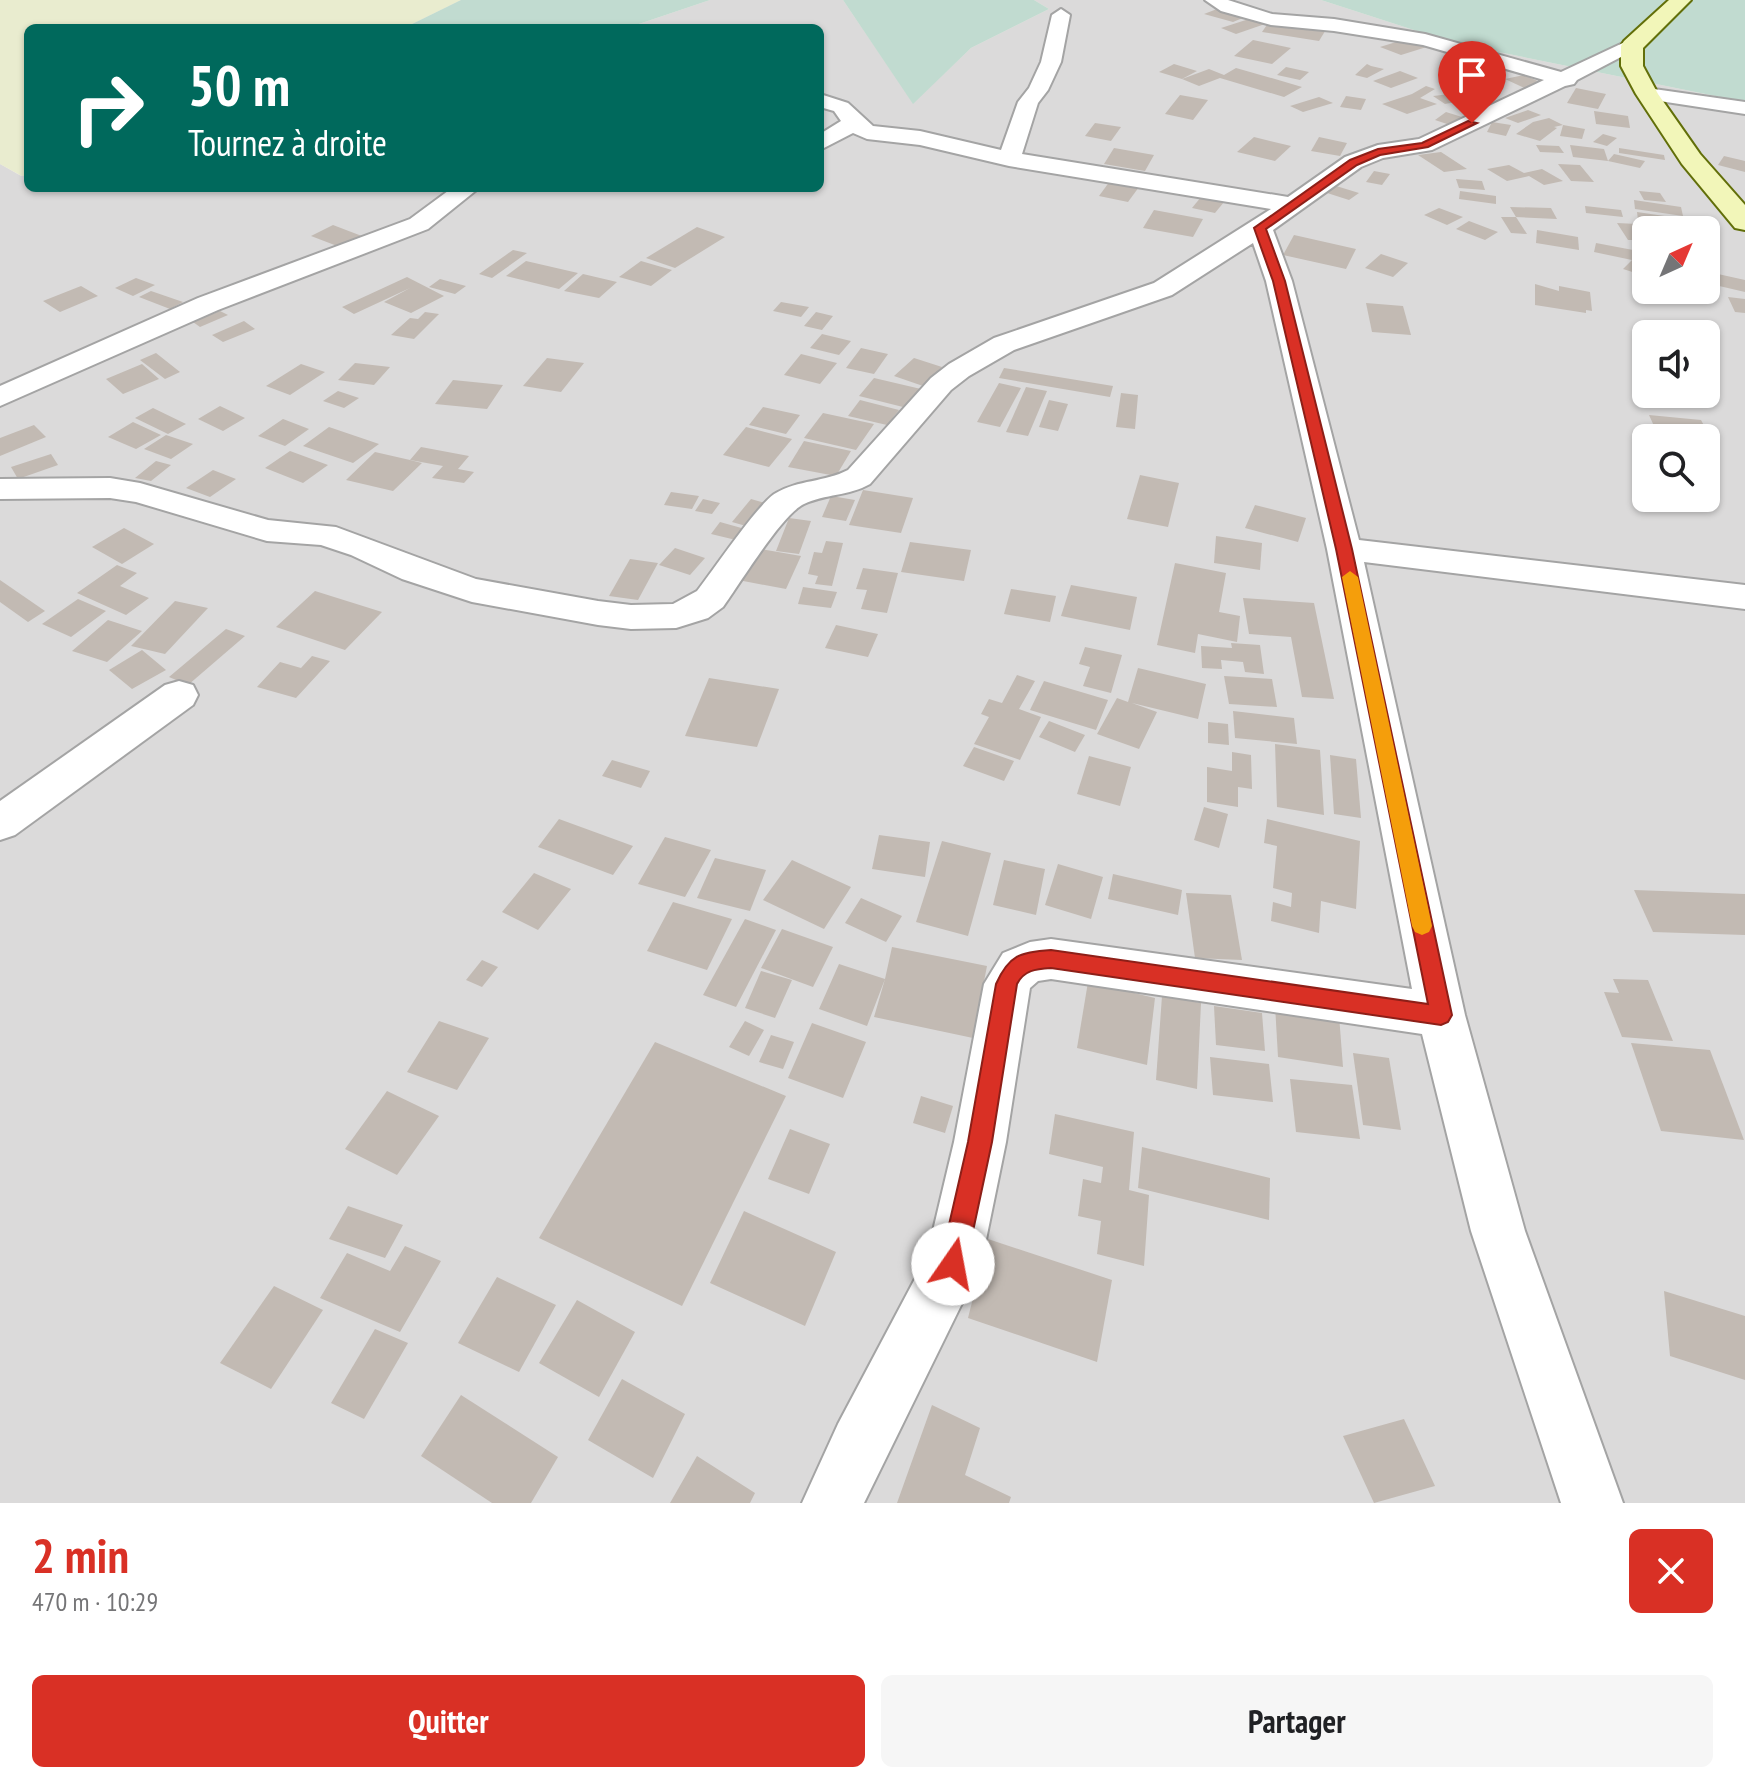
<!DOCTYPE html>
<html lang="fr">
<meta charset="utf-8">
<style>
:root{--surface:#fff;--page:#f6f6f6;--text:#202124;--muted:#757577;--accent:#d93025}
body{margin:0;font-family:"PT Sans Narrow",sans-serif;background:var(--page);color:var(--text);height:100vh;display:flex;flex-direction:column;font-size:30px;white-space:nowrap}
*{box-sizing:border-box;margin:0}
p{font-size:26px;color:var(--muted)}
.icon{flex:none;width:44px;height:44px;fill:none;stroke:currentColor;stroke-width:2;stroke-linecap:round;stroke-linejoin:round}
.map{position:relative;height:1503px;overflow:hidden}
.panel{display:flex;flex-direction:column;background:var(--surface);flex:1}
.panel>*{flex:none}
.banner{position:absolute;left:24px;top:24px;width:800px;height:168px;border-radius:12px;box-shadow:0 2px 6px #0004;background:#00695c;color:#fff;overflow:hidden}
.needle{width:52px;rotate:44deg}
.fabs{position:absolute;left:1632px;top:216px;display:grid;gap:16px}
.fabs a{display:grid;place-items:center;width:88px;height:88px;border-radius:12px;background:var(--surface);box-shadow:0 2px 6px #0004;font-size:40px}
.pin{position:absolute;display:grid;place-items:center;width:68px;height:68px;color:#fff;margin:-82px -34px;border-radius:50% 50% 50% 0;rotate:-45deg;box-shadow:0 0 8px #0007}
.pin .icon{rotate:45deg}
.me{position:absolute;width:88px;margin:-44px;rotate:12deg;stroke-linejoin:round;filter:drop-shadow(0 0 6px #0008)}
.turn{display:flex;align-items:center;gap:28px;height:168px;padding:0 32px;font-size:36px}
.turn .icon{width:104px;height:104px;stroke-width:2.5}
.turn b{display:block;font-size:56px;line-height:68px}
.round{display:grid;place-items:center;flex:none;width:84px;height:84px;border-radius:12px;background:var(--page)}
.summary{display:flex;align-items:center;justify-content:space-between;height:136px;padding:0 32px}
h1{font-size:48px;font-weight:700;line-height:60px;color:var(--accent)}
.button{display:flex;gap:16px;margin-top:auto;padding:16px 32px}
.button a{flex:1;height:92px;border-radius:12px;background:var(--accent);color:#fff;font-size:32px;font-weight:700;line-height:92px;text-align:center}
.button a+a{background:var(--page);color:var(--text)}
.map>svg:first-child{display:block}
.residential{fill:#dbdada;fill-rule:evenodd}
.farmland{fill:#e9eccf}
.wetland{fill:#c1dbd0}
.building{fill:#c2bab3}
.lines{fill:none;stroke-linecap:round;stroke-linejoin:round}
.street-casing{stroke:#a4a4a4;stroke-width:4}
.secondary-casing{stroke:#626f09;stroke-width:4}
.street{fill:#fff;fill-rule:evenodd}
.secondary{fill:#f2f6b9;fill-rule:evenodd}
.route{fill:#d93025;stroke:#8d1f18;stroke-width:2}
.slow{fill:#f59e0b}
</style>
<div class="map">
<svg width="1745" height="1503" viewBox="0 0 1745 1503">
<rect width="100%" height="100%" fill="#eeebe3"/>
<path class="residential" d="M710 0H843L913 103 971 48 1049 9 1034 0H1321L1454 43 1745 102V1503H0V164L21 176 28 175V188H820V28H627ZM1646 230H1706V290H1646ZM1646 334H1706V394H1646ZM1646 438H1706V498H1646Z"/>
<path class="farmland" d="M0 0H461L404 28H28V175L22 176 0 164Z"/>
<g class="wetland">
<path d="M461 0H710L627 28H404Z"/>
<path d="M843 0H1034L1049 9 971 48 913 104Z"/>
<path d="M1321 0H1745V102L1454 43Z"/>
</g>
<g class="building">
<path d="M1217 9 1245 17 1233 22 1204 14Z"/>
<path d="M1249 19 1265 24 1236 34 1221 28Z"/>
<path d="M1271 19 1327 28 1319 41 1262 32Z"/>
<path d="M1412 37 1433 45 1401 55 1380 47Z"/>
<path d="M1253 40 1291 48 1272 64 1234 56Z"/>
<path d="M1174 64 1197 71 1182 79 1159 72Z"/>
<path d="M1367 64 1371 66 1384 69 1367 78 1355 75Z"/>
<path d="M1286 67 1309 72 1300 80 1277 75Z"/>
<path d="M1236 68 1275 79 1302 87 1284 97 1220 78 1199 86 1182 79 1209 69 1224 75Z"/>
<path d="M1400 71 1418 78 1391 88 1373 81Z"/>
<path d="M1457 73 1475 80 1459 86 1441 79Z"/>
<path d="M1524 75 1549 86 1529 90 1505 79Z"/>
<path d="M1426 86 1435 89 1420 98 1437 104 1407 114 1382 104 1412 94Z"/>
<path d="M1576 88 1606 94 1598 109 1567 103Z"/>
<path d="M1450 94 1461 101 1445 104 1433 96Z"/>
<path d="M1180 95 1208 100 1193 120 1165 114Z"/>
<path d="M1346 96 1366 99 1361 110 1340 107Z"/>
<path d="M1319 97 1333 103 1303 112 1290 106Z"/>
<path d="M1528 110 1541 115 1518 123 1505 118Z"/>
<path d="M1594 111 1628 116 1630 128 1596 124Z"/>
<path d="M1446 112 1462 117 1450 125 1435 120Z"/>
<path d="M1549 118 1563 125 1554 127 1557 128 1540 141 1516 134 1533 122Z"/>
<path d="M1492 122 1511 125 1506 136 1487 132Z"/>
<path d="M1095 123 1121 127 1111 141 1085 136Z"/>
<path d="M1563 125 1585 129 1582 139 1560 136Z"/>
<path d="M1603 134 1617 138 1607 146 1593 142Z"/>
<path d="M1254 137 1291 146 1275 161 1237 152Z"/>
<path d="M1319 137 1347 143 1340 156 1311 151Z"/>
<path d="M1536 145 1559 146 1564 153 1540 152Z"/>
<path d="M1570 145 1604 149 1608 161 1573 157Z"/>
<path d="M1114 148 1154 155 1145 171 1104 164Z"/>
<path d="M1619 148 1664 155 1665 160 1619 153Z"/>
<path d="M1441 152 1467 169 1444 172 1418 155Z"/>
<path d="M1614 154 1645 161 1640 168 1608 161Z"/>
<path d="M1724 156 1745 161V172L1718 165Z"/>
<path d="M1558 164 1580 165 1594 182 1571 181Z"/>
<path d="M1509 165 1524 173 1542 169 1563 181 1544 185 1529 176 1507 181 1487 169Z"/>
<path d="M1374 171 1390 174 1382 185 1366 182Z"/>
<path d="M1456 179 1482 181 1485 190 1459 188Z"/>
<path d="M1110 181 1139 187 1128 202 1099 196Z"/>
<path d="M1333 185 1359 193 1349 200 1324 192Z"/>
<path d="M1460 191 1496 196V204L1459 199Z"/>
<path d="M1639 191 1660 193 1666 202 1644 200Z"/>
<path d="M1201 197 1224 202 1215 213 1192 208Z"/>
<path d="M1634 200 1681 207 1683 216 1635 209Z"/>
<path d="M1585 206 1621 210 1623 217 1586 213Z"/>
<path d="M1510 207 1551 208 1557 219 1516 217Z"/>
<path d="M1439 208 1463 217 1447 225 1424 215Z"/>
<path d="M1154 210 1203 219 1193 237 1143 228Z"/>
<path d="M1637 212 1685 219 1687 226 1638 220Z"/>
<path d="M1501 217H1516L1527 234 1511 233Z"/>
<path d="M1469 221 1498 232 1485 240 1456 229Z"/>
<path d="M1617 223 1657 225 1684 230H1646V240H1628Z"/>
<path d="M333 225 367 238 345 249 311 236Z"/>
<path d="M697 227 725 237 675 268 646 258Z"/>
<path d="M1537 230 1578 237 1579 250 1536 243Z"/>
<path d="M1294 235 1356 249 1346 269 1283 255Z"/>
<path d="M1632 242 1646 244V255L1636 256 1646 259 1645 276 1623 269 1632 260 1594 252 1596 243 1633 250Z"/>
<path d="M513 250 527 253 492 278 479 274Z"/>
<path d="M1381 254 1408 263 1393 277 1365 268Z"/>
<path d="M526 261 578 273 559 289 506 276Z"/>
<path d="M641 261 672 270 651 286 619 277Z"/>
<path d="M583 274 617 282 599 298 564 291Z"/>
<path d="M1718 274 1745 280V292L1715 285Z"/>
<path d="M407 277 444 296 411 313 384 302 410 288 354 314 342 307Z"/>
<path d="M136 278 155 285 133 296 115 288Z"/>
<path d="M440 279 466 286 455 294 429 287Z"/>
<path d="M1535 284 1559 291V286L1590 292 1592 311 1586 310V313L1535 305Z"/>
<path d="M81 286 98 296 60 312 43 301Z"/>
<path d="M151 291 183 302 170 309 139 297Z"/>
<path d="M1728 297 1745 299V313L1735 312Z"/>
<path d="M781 302 809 307 801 317 773 311Z"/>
<path d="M1366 303 1403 306 1411 335 1372 332Z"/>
<path d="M220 311 228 315 200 327 193 322Z"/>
<path d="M425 312 439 314 414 339 391 335 410 318 418 319Z"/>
<path d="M816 312 833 316 822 330 804 326Z"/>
<path d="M244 321 255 329 223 342 212 335Z"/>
<path d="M822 334 851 341 839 355 810 348Z"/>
<path d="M861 348 888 354 874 374 846 368Z"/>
<path d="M156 353 180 372 165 379 140 360Z"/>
<path d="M801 354 837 363 820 384 784 375Z"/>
<path d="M547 358 584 363 561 392 523 386Z"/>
<path d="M914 358 942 367 923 386 894 376Z"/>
<path d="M355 363 390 367 374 385 338 380Z"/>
<path d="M142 364 159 379 123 394 106 379Z"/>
<path d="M301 364 325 372 290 395 266 386Z"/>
<path d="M1004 368 1113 386 1110 397 999 378Z"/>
<path d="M874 378 921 389 907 408 859 396Z"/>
<path d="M453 380 503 385 487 409 435 404Z"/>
<path d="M999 383 1021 388 1000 427 977 422Z"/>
<path d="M1026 387 1047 391 1028 436 1006 432Z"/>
<path d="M338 391 359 398 344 408 323 401Z"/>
<path d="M1121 393 1138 395 1135 429 1116 427Z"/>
<path d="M860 400 899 410 887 425 848 416Z"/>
<path d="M1049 400 1068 404 1058 431 1039 427Z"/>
<path d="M220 406 245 418 223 431 198 419Z"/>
<path d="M763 407 800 415 786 434 749 425Z"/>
<path d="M153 408 186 424 168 434 135 418Z"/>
<path d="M823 413 874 424 856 450 804 438Z"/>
<path d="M1649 415 1701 420 1707 431 1654 426Z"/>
<path d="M283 419 309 429 285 446 258 436Z"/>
<path d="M133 422 161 435 136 449 108 437Z"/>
<path d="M34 425 46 437 0 456V438Z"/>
<path d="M329 427 379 444 353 463 303 446Z"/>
<path d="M746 427 792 439 769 467 723 455Z"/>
<path d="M166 435 193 444 171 459 144 449Z"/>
<path d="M804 441 851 451 836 476 788 467Z"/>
<path d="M421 447 469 456 458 469 474 472 464 483 432 478 443 466 410 460Z"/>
<path d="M290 451 328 465 303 483 265 468Z"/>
<path d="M375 452 410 460 422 463 393 491 346 480Z"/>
<path d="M51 454 58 465 18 479 11 467Z"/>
<path d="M156 461 171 465 151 481 135 478Z"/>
<path d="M213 470 236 479 210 497 186 488Z"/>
<path d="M1140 475 1179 483 1168 527 1127 519Z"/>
<path d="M863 490 913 498 901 533 849 525Z"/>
<path d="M671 492 699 496 692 509 664 505Z"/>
<path d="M831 496 855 500 846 521 822 517Z"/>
<path d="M703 499 720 503 712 514 695 511Z"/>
<path d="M751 499 772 505 753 528 732 522Z"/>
<path d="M1255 505 1306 518 1298 542 1245 528Z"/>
<path d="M789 518 811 521 799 554 776 551Z"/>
<path d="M720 522 745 529 736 540 711 534Z"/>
<path d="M124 528 154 544 122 564 92 547Z"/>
<path d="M1216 536 1262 543 1260 570 1214 563Z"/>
<path d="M826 541 843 543 832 586 815 584 818 576 808 574 814 552 822 553Z"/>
<path d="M910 542 971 550 964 581 901 572Z"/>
<path d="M675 548 705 558 690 575 659 565Z"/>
<path d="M755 548 801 556 786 589 738 580Z"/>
<path d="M630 559 658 563 638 600 609 596Z"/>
<path d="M1175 563 1226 573 1219 612 1240 616 1237 642 1198 634 1195 653 1157 645Z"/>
<path d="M117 565 137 573 120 586 149 598 126 615 77 593Z"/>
<path d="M863 568 898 573 887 613 861 609 867 590 856 589Z"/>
<path d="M0 580 45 611 28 622 0 602Z"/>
<path d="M1071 585 1137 597 1130 630 1061 616Z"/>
<path d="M803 587 837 592 831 608 798 604Z"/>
<path d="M1011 589 1056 596 1050 622 1004 614Z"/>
<path d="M315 591 382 612 345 650 276 627Z"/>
<path d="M1243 598 1314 603 1334 699 1302 697 1291 637 1249 634Z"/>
<path d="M78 599 106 611 71 637 42 624Z"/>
<path d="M175 601 208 608 165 654 131 646Z"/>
<path d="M108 620 142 631 107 662 72 651Z"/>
<path d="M836 625 878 634 868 657 825 648Z"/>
<path d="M226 629 245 636 188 685 169 677Z"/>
<path d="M1231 643 1260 645 1264 674 1245 672 1243 662 1221 660 1222 669 1202 668 1201 646 1232 648Z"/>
<path d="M1085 647 1122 655 1111 693 1083 686 1090 667 1079 664Z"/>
<path d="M142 650 166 670 132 689 109 670Z"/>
<path d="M312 656 330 661 296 698 257 687 280 662 301 668Z"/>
<path d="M1138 668 1206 684 1198 719 1132 703 1157 712 1139 749 1097 734 1117 698 1128 702Z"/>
<path d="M1017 675 1035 681 1019 709 1041 717 1020 760 974 744 989 717 981 714 989 699 1002 703Z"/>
<path d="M1224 676 1272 679 1277 707 1229 704Z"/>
<path d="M709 678 779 689 757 747 685 736Z"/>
<path d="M1044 681 1108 700 1096 730 1030 710Z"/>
<path d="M1233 711 1294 718 1297 744 1235 738Z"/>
<path d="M1049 721 1085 735 1075 752 1039 737Z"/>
<path d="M1208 722 1228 724 1229 745 1208 743Z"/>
<path d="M1275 744 1320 750 1324 815 1277 807Z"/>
<path d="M974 747 1014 761 1004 781 963 766Z"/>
<path d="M1232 752 1251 755 1252 789 1238 787V807L1207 802V767L1232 771Z"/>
<path d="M1330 755 1356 759 1361 818 1334 814Z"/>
<path d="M1089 756 1131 767 1120 806 1077 794Z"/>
<path d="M612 760 650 771 641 788 602 776Z"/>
<path d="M1204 807 1228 814 1219 848 1194 840Z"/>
<path d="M559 819 633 846 613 875 538 847Z"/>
<path d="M1267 819 1360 841 1356 909 1321 901 1319 933 1271 921 1273 902 1291 907 1292 893 1273 888 1277 846 1264 843Z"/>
<path d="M879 835 930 842 925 877 872 869Z"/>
<path d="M665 837 711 850 685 897 638 884Z"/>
<path d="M942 841 991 853 968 936 916 922Z"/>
<path d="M715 858 766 870 750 911 697 898Z"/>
<path d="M792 860 851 887 824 929 763 900Z"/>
<path d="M1004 860 1045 869 1036 915 993 905Z"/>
<path d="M1058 864 1103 877 1091 919 1045 905Z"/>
<path d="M534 873 571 889 538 930 502 912Z"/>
<path d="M1113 874 1182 890 1178 915 1108 899Z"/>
<path d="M1634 890 1745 894V935L1653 932Z"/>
<path d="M1186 893 1231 895 1242 960 1195 958Z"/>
<path d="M861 898 902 916 886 942 845 923Z"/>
<path d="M673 902 732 919 707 970 647 951Z"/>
<path d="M745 919 776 930 736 1007 703 995Z"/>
<path d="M782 929 833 947 813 987 761 968Z"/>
<path d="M892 947 987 966 973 1038 874 1017 885 979 867 1026 819 1009 839 964 885 979Z"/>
<path d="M482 960 498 967 482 987 466 980Z"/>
<path d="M761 971 792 980 775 1018 745 1008Z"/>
<path d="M1613 979 1648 980 1673 1041 1622 1037 1604 992 1619 993Z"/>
<path d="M1088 982 1155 998 1147 1065 1077 1048Z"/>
<path d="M1162 996 1201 1003 1197 1089 1156 1080Z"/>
<path d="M1275 1005 1339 1015 1343 1067 1278 1057Z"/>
<path d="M1214 1006 1262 1013 1265 1051 1216 1045Z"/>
<path d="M439 1021 489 1038 457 1090 407 1072Z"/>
<path d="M745 1021 764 1030 749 1056 729 1047Z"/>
<path d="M812 1023 866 1042 843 1098 788 1078Z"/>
<path d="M771 1035 794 1042 783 1069 759 1062Z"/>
<path d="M655 1042 786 1096 682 1306 539 1238Z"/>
<path d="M1631 1043 1710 1050 1744 1140 1661 1131Z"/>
<path d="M1353 1053 1389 1058 1401 1130 1363 1125Z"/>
<path d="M1210 1057 1269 1064 1273 1102 1213 1095Z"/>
<path d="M1290 1079 1352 1085 1360 1139 1296 1132Z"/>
<path d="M387 1091 439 1116 397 1175 345 1149Z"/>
<path d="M921 1096 953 1106 945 1133 913 1123Z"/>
<path d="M1055 1114 1134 1132 1129 1190 1149 1195 1144 1266 1097 1254 1101 1221 1078 1216 1083 1179 1101 1183 1103 1167 1049 1154Z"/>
<path d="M790 1129 830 1144 809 1194 768 1179Z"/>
<path d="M1142 1147 1270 1178 1269 1220 1138 1188Z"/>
<path d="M348 1206 403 1225 385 1258 329 1239Z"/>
<path d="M744 1211 836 1252 805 1326 710 1283Z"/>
<path d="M988 1239 1112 1280 1097 1362 968 1318Z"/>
<path d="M405 1246 441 1261 400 1332 320 1298 347 1253 390 1271Z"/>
<path d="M497 1277 556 1305 519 1372 458 1343Z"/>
<path d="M274 1286 323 1310 271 1389 220 1363Z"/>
<path d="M1664 1291 1745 1316V1380L1670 1356Z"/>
<path d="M577 1300 635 1332 599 1397 539 1363Z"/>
<path d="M375 1329 408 1343 364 1419 331 1403Z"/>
<path d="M622 1379 685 1414 653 1478 588 1440Z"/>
<path d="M461 1395 558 1457 531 1503H492L421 1456Z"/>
<path d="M932 1405 980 1428 965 1475 1011 1497 1009 1503H897Z"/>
<path d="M1404 1419 1435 1486 1374 1503 1343 1436Z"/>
<path d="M697 1456 755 1493 750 1503H670Z"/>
</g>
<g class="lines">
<defs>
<g id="street">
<path d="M1205 0H1228L1272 14 1334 19 1425 34 1561 72 1625 42 1632 40 1642 46 1577 80 1574 84 1565 86 1432 150 1383 158 1361 167 1273 230 1292 281 1359 540 1745 585V609L1364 562 1465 1015 1525 1231 1623 1503H1561L1471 1231 1422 1034 1051 979 1038 981 1030 988 1006 1142 981 1264 972 1283 864 1503H802L838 1424 927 1256 954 1142 984 984 1003 953 1030 942 1051 939 1412 989 1327 549 1266 281 1253 243 1172 295 1014 350 969 376 951 390 870 484C849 496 825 494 804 504 782 514 739 585 723 607L708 618 676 628 631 629 598 625 472 602 402 579 351 555 321 545 267 541 136 502 110 498 0 499V479L110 478 140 483 268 520 336 527 476 579 598 601 631 605 673 604 697 591C712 572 760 501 776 493 798 480 825 482 848 470L931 378 949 364 994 338 1154 283 1271 209 1009 166 920 145 867 139 853 133 820 150V134L841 121 834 111 820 107V94L848 103 873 126 920 131 1001 150 1018 102 1029 88 1041 62 1052 15 1061 9 1070 15 1061 62 1048 90 1038 103 1022 154 1288 197 1345 157 1378 145 1419 139 1544 80 1423 45 1334 31 1271 25 1221 11Z"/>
<path d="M1647 88 1745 102V114L1640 98 1637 94 1640 90Z"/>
<path d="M452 188H479L428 229 218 310 0 406V386L198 298 410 219Z"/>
<path d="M179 681 193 685 198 695 193 705 15 835 0 840V801L165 685Z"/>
</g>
<path id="secondary" d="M1669 0H1691L1643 48V66L1658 94 1700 154 1745 205V230L1735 228 1682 164 1636 94 1621 66V46L1624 41Z"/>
</defs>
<use href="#street" class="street-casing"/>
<use href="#secondary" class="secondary-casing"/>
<use href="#street" class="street"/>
<use href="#secondary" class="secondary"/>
</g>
<path class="route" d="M1468 121 1477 123 1428 147 1380 155 1357 165 1266 229 1285 281 1352 549 1452 1015 1448 1022 1441 1025 1051 968C1036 969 1024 970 1017 984L992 1142 966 1264 962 1273 953 1277 944 1273 940 1264 968 1142 996 984C1009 955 1020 952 1051 950L1428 1004 1336 549 1273 281 1254 228 1350 160 1378 149 1422 143Z"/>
<path class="slow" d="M1350 571 1358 577 1432 926 1429 932 1422 935 1415 932 1412 926 1342 577Z"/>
</svg>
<div class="fabs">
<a><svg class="needle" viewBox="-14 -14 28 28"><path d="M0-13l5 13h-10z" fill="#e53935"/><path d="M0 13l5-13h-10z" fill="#757577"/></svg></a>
<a><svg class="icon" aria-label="sound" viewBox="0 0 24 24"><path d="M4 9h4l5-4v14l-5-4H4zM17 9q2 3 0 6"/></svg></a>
<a><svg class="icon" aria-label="search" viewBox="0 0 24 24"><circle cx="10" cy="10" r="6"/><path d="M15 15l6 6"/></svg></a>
</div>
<div class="pin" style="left:1472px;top:123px;background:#d93025"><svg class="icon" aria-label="arrive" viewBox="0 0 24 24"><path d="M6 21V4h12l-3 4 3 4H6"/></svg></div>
<svg class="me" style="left:953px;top:1264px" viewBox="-20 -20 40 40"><circle r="19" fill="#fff"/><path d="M0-13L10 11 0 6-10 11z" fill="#d93025"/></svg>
<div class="banner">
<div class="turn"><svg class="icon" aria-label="right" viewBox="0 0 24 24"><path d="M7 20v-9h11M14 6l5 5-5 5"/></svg><div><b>50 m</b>Tournez à droite</div></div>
</div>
</div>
<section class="panel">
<div class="summary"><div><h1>2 min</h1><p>470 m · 10:29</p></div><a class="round" style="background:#d93025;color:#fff"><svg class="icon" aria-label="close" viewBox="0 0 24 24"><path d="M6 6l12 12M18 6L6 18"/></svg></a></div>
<div class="button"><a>Quitter</a><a>Partager</a></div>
</section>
